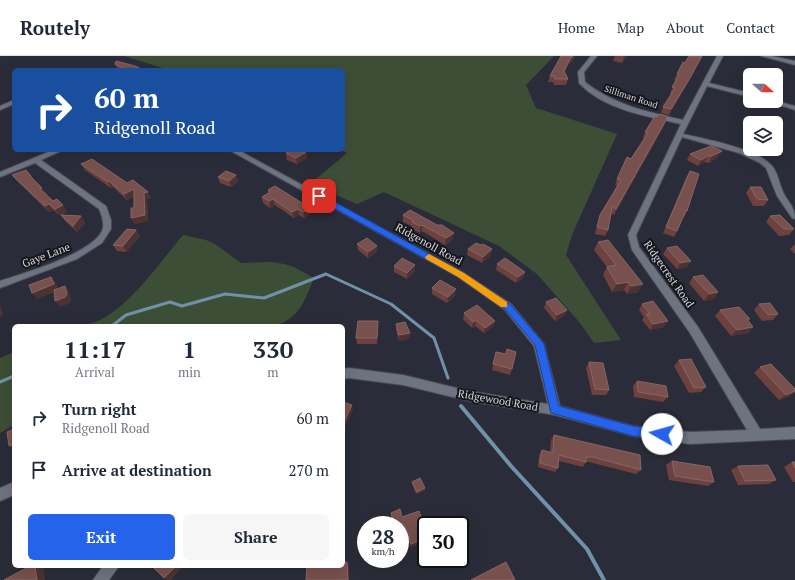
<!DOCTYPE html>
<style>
:root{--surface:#fff;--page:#f6f6f7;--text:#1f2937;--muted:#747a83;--line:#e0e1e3;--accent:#2563eb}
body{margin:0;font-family:"PT Serif",serif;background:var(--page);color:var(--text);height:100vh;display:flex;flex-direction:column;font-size:15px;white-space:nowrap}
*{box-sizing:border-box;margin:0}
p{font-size:13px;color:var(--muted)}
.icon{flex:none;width:22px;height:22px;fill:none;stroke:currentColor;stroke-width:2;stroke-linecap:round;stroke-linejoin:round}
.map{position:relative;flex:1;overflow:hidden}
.details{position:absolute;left:12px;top:268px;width:333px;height:244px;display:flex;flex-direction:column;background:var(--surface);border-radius:6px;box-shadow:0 4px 16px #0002}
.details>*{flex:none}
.guide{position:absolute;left:12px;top:12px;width:333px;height:84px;border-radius:6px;box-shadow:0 4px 16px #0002;background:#1a4fa0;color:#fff;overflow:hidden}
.needle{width:26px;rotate:111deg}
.buttons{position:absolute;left:743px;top:12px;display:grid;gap:8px}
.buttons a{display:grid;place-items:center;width:40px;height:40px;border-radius:6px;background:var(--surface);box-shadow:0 4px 16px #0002;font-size:20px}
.speed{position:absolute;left:357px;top:460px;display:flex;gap:8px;font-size:20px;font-weight:700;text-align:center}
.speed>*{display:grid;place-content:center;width:52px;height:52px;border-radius:50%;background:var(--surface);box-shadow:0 4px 16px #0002;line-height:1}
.speed small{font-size:10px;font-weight:400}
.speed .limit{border:2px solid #111;border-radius:6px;background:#fff;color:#111}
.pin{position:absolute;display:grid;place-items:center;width:34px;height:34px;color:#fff;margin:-17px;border-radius:8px;box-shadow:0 2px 6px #0006}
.me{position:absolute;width:44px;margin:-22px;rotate:277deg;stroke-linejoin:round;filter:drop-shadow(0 0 3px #0008)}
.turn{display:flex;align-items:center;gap:14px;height:84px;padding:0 16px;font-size:18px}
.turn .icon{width:52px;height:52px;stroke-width:2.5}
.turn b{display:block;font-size:28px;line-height:34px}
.eta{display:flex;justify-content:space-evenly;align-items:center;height:68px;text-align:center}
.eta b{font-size:24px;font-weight:800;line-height:28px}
.primary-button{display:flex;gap:8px;margin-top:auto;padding:8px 16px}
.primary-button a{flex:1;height:46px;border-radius:6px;background:var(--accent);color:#fff;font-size:16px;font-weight:800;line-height:46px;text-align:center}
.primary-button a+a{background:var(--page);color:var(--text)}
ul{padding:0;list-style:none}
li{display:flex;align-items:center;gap:12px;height:52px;padding:0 16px}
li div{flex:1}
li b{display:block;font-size:15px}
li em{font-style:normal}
header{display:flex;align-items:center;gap:24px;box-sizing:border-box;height:56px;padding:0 20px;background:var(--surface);border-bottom:1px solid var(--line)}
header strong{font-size:19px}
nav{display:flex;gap:22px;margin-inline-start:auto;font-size:14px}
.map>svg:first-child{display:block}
.green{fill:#3d4e36}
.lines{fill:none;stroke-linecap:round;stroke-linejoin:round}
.stream-far1{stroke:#6f92a8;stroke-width:3}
.stream{stroke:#6f92a8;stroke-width:4}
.minor-casing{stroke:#484b55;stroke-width:2}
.minor{fill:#6e7380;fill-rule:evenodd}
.wall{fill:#6d413d}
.shaded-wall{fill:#4d3234}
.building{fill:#78514e;stroke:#866665}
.route{fill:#2563eb;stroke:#184099}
.slow{fill:#f59e0b}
.labels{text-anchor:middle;stroke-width:4;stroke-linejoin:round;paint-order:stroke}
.far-street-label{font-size:9px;fill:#d4d6de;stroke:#14161b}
.street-label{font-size:11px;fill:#d4d6de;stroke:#14161b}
</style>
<header>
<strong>Routely</strong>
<nav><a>Home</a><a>Map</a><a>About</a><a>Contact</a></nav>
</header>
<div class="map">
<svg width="795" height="524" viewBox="0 0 795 524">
<rect width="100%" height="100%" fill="#2a2d39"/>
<g class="green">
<path d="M124 0H554L526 29 536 52 617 78 572 179 566 199 621 284 594 287 580 267 537 218 499 190 384 136 357 148 310 128 347 97 341 94H343V14H169Z"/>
<path d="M183 179 206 184 215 188 241 207 272 206 284 208 294 211 314 222C305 244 300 261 276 270H84C92 267 100 265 107 260 134 244 162 204 183 179Z"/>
<path d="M14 296V369L0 377V302Z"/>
</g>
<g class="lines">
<g class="stream-far1">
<path d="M112 270 126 259 170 246 182 250 225 238 264 242 326 218 391 248 434 282 448 322"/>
<path d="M0 326 14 320"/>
</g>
<path class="stream" d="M461 350 511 410 587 493 604 524"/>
<defs>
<g id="minor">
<path d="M591 0H597L584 16 585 26C614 49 648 56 683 64L717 0H723L709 27 750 37V41L707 30 683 78C706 83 758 93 772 110 778 117 779 127 783 136 788 147 795 150 795 163L792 162 777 140 766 112 760 107 739 97 682 81 636 179 639 191 698 271 760 373 795 371V383L690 388 633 380 555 359 469 345 403 329 349 322 343 323V313L349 312 403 319 469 335 548 348 534 290 505 254 458 221 229 94H238L464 217 511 248 544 288 560 350 633 370 690 376 747 374 690 277 632 194 628 179 681 68C647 60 604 54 579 27L578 16Z"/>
<path d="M761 0H772L795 5V9Z"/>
<path d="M14 44V48L0 54V50Z"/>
<path d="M767 45H776L795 50V54Z"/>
<path d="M53 94H63L41 104 106 150 111 164V173L102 187 77 203 0 232V225C24 217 91 198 102 175 105 168 102 160 99 153L35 107 0 121V116Z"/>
<path d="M14 426V439L0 445V432Z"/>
<path d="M103 510H119L109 524H93Z"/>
</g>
</defs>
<use href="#minor" class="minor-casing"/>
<use href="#minor" class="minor"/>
</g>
<g class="wall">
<path d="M561 0H575L574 3 568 9 565 16 568 23 566 29H554L553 26H548L550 20Z"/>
<path d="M615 0H627L622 7 613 5Z"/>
<path d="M689 0H702L687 28 669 59 661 57 663 51 672 38 670 37 676 25 674 24 677 18Z"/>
<path d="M115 8 144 14H118Z"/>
<path d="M666 64 664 70 614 159 611 158 608 174 605 180 595 178 598 165 600 159 618 130 615 129 617 123 644 83 643 82 645 76Z"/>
<path d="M306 96 307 102 297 108 287 104 286 97Z"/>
<path d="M690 98 718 101 709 107 704 106 698 110 687 104Z"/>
<path d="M81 108 127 127 151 142 147 143 148 165 135 168 131 162 134 152V141L127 144 113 131 111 132 85 114Z"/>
<path d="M690 115 687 155 684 161H683L677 175 674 181 663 177 686 122Z"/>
<path d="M12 119 31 120 35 125 47 138 46 139 53 145 67 155 61 159 81 160 85 167 77 176 65 165 61 159H59L53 154 49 156 17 125Z"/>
<path d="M236 119 238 125 231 131 220 127 218 121Z"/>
<path d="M750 131 768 144 764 150H753L746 137Z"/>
<path d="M268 134 310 152 311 158 304 162 299 159 294 162 275 149 270 152 263 147 262 141 268 137Z"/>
<path d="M403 159 453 183 445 189 422 175 420 177 412 173V170L403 166Z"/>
<path d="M770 160 794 173 789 179 779 180 766 166Z"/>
<path d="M136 174 140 180 126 196 117 195 113 189Z"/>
<path d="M598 186 638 236 627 238 624 234 612 236 603 219 607 211 594 194Z"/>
<path d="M357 188 377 190V196L368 202 358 194Z"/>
<path d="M795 188V198L790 193Z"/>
<path d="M667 192 687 211 677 213 663 198Z"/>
<path d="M468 193 491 199 482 207 467 199Z"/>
<path d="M497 208 525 216 523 222 516 227 496 214Z"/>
<path d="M394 210 415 215 407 223 394 216Z"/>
<path d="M693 221 718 236 714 243 704 245 689 227Z"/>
<path d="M432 232 455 239 447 247 432 238Z"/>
<path d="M546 246 567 254 564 260 555 265 544 252Z"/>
<path d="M642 248 664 271 650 274 642 264 644 261 639 254Z"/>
<path d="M759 248 778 258 773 264 762 265 754 254Z"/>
<path d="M720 254 748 264 753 271 748 277 731 280 715 260Z"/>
<path d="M464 257 493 271 484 277 475 270 472 272 463 263Z"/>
<path d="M396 268 410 277 409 283 399 285 396 274Z"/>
<path d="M378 271 377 288H357L356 282Z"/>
<path d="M507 293 512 313 510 319 492 314 496 296 505 298Z"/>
<path d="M679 304 706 331 701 336 689 337 674 310Z"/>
<path d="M589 306 609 334 606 339H592L586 312Z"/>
<path d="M760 311 795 333V336L790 340 779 344 754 317Z"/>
<path d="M637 325 668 341 663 346 634 341 633 330Z"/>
<path d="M554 379 641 414 636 418 589 406H586L583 411 559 405 558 412 555 416 538 411 539 399 542 394 550 397 551 384Z"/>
<path d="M672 405 714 426 708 430 669 424 666 409Z"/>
<path d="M792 406H795V426H793L784 411Z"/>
<path d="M738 410 776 424 769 428 738 429 731 414Z"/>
<path d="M412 426 425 432V434L416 438 412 428Z"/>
<path d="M391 457 402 461 426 475V486L411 491 404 472 400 473V469H394L391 461Z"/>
</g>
<g class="shaded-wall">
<path d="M573 0H575L574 3 568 9 563 21 564 15 570 3Z"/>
<path d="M624 0H627L622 7 624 1Z"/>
<path d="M702 0 687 28 669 59 671 53Z"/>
<path d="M666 64 664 70 614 159 616 153Z"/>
<path d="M722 95 718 101 709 107 712 100Z"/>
<path d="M306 96 307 102 297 108 296 102Z"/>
<path d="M708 100 704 106 698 110 701 104Z"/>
<path d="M236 119 238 125 231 131 229 125Z"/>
<path d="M109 125 113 131 111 132 108 126Z"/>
<path d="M42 132 47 138 44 140 40 133Z"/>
<path d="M134 133 137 139 127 144 124 138Z"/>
<path d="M148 136 151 142 147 143 148 165 135 168 131 162 144 137Z"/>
<path d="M273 143 275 149 270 152 269 145Z"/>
<path d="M49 148 53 154 49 156 45 150Z"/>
<path d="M63 149 67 155 59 159 55 153Z"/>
<path d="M310 152 311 158 304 162 303 156Z"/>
<path d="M298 153 299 159 294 162 292 156Z"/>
<path d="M81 160 85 167 77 176 73 170Z"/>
<path d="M422 169V175L420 177V170Z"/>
<path d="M136 174 140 180 126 196 123 190Z"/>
<path d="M454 177 453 183 445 189 446 182Z"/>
<path d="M377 190V196L368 202V196Z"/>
<path d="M492 193 491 199 482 207 483 201Z"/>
<path d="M691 205 687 211 677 213 680 207Z"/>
<path d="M415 209V215L407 223V217Z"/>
<path d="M525 216 523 222 516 227 518 221Z"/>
<path d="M51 221 56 227 59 234 37 243 32 237Z"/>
<path d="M628 226 624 234 612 236 617 228Z"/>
<path d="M643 228 638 236 627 238 631 230Z"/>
<path d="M65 230 69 236 71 244 70 247 60 251 55 245Z"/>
<path d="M456 233 455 239 447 247 448 241Z"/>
<path d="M718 236 714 243 704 245 709 238Z"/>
<path d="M0 247 3 260 0 261Z"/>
<path d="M567 254 564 260 555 265 557 259Z"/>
<path d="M476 264 475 270 472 272 473 266Z"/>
<path d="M378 265V271L377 288V282Z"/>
<path d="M495 265 493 271 484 277 485 272Z"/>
<path d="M668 265 664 271 650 274 653 268Z"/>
<path d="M753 271 748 277 731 280 737 274Z"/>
<path d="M410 277 409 283 399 285V279Z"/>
<path d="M795 335V336L790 340 779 344 786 339Z"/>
<path d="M352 349 353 354 343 375V368Z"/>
<path d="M14 388V393L9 390Z"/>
<path d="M425 432V434L416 438 417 436Z"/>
<path d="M404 468V472L400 473V470Z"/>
<path d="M426 482V486L411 491V488Z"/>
<path d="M347 506 349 510V524H348Z"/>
<path d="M35 510H43L45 524H37Z"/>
<path d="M176 510H183L171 524H167L164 522Z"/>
</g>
<g class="building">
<path d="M561 0H573L570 3 564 15 568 23H555L554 20H550L560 2Z"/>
<path d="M689 0H702L690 22 671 53 663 51 675 32 672 31 679 19 677 18 683 6 685 7Z"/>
<path d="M116 5 135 10 144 14H126L115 8Z"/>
<path d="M659 58 667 60 666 64 616 153 612 151 608 174 597 171 600 159 621 124 617 123 627 101 631 103 648 77 645 76 655 60 657 61Z"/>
<path d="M711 90 722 95 712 100H708L701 104 690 98Z"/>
<path d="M291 94H302L306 96 296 102 286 97Z"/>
<path d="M92 103 127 127 133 124 148 136 144 137 145 159 131 162V152H134V133L124 138 109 125 108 126 81 108Z"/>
<path d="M26 114 31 120H30L42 132 40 133 53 145 57 143 63 149 55 153 49 148 45 150 12 119Z"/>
<path d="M226 115 236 119 229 125 218 121Z"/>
<path d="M690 115 699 118 687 155 686 154 677 175 666 171Z"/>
<path d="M275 130 310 152 303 156 298 153 292 156 273 143 269 145 262 141 270 136 268 134Z"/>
<path d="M750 131H761L768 144 757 143Z"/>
<path d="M410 154 437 169H442L454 177 446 182 422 169 420 170 412 166 414 165 403 159Z"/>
<path d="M61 159 81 160 73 170Z"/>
<path d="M780 159 794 173H784L770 160Z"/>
<path d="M127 173 136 174 123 190 113 189Z"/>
<path d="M367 182 377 190 368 196 357 188Z"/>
<path d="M608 184 643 228 631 230 628 226 617 228 607 211 616 209 598 186Z"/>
<path d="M476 187 481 189 483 188 492 193 483 201 468 193Z"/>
<path d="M677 190 691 205 680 207 667 192Z"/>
<path d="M402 202 415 209 407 217 394 210Z"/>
<path d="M505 202 525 216 518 221 497 208Z"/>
<path d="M703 219 718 236 709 238 693 221Z"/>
<path d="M51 221 54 228 32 237 29 229Z"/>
<path d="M440 224 456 233 448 241 432 232Z"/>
<path d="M65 230 67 238 65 241 55 245 54 234Z"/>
<path d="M556 242 567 254 557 259 546 246Z"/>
<path d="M653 245 668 265 653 268 646 258H650L642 248Z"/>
<path d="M770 247 778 258 768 259 759 248Z"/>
<path d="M477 249 495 265 485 272 476 264 473 266 464 257Z"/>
<path d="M739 251 750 263H747L753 271 737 274 720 254Z"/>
<path d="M358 265H378L377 282H356Z"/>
<path d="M405 266 410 277 399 279 396 268Z"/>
<path d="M507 293 516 296 512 313 493 308 496 296 506 298Z"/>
<path d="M691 303 706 331 694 332 679 304Z"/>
<path d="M589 306 603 307 609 334 595 333Z"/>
<path d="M771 308 795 333V335L786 339 760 311Z"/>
<path d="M637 325 666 330 668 341 638 336Z"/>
<path d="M343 346 352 349 343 368Z"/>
<path d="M14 373V388L9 390 7 376Z"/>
<path d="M554 379 640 399 641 414 593 401H586V406L559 399 558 412 540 407 542 394 553 397Z"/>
<path d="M672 405 710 411 714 426 675 420Z"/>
<path d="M792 406H795V412Z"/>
<path d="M768 409 776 424 745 425 738 410Z"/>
<path d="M420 422 425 432 417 436 412 426Z"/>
<path d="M400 453 402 461 419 455 426 475V482L411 488 404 468 400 470V469H395L391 457Z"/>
<path d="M343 506H347L348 524H306L307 510H343Z"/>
<path d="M506 506 515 524H471Z"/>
<path d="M30 510H35L37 524H4Z"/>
<path d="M154 510H176L164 522 153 511Z"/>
</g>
<path class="route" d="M316 139H322L464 217 511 249 544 288 559 350 633 370 662 373 666 375 667 378 666 382 662 383 633 380 551 357 535 289 505 253 458 221 316 142Z"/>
<path class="slow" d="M429 198 464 217 507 246V251H501L458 221 426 203 425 201Z"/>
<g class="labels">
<g class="far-street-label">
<text transform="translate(631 41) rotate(18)" y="3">Silliman Road</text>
</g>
<g class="street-label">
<text transform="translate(429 188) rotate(29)" y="4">Ridgenoll Road</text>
<text transform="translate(46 199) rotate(-21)" y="4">Gaye Lane</text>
<text transform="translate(669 218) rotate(55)" y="4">Ridgecrest Road</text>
<text transform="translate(498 344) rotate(10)" y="4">Ridgewood Road</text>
</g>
</g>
</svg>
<div class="buttons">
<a><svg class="needle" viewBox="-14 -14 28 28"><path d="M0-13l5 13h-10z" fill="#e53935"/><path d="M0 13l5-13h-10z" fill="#747a83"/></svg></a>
<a><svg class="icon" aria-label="layers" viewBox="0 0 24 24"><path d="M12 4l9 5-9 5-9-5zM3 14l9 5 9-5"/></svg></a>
</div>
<div class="speed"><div>28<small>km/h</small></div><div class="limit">30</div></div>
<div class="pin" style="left:319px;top:140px;background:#d93025"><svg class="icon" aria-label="arrive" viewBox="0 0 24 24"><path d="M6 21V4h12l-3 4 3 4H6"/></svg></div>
<svg class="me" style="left:662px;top:378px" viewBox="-20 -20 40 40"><circle r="19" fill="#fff"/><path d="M0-13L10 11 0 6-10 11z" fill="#2563eb"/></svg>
<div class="guide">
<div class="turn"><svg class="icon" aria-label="right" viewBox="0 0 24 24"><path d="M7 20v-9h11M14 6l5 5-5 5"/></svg><div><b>60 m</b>Ridgenoll Road</div></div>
</div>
<section class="details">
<div class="eta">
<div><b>11:17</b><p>Arrival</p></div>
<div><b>1</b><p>min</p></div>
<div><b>330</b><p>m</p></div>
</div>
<ul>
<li><svg class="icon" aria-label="right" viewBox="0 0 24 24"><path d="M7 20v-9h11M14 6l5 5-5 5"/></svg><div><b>Turn right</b><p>Ridgenoll Road</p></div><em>60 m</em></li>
<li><svg class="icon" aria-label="arrive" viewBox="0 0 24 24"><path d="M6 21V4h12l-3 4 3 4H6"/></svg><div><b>Arrive at destination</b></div><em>270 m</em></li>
</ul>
<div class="primary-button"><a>Exit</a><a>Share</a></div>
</section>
</div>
